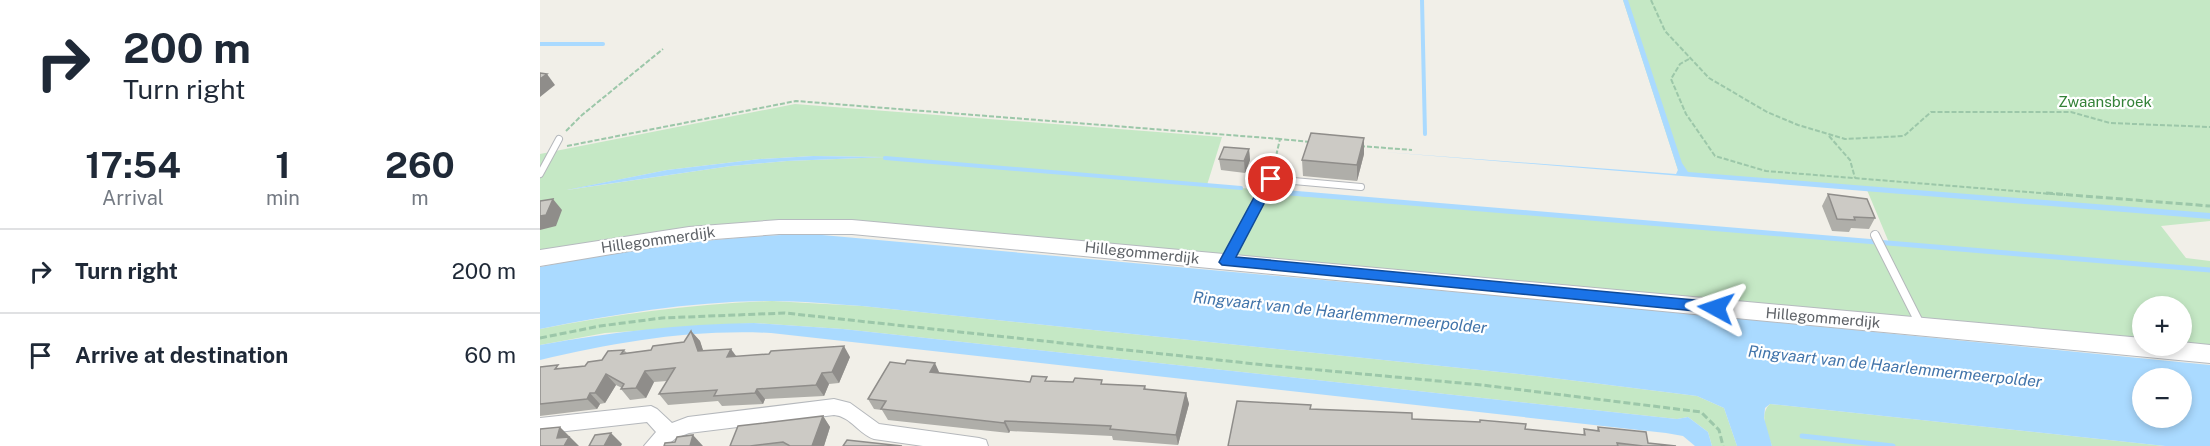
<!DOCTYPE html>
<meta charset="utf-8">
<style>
:root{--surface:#fff;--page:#f2f2f3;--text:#1f2937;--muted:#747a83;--line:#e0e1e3}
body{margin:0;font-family:"Public Sans",sans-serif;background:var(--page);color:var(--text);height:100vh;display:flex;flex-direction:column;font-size:22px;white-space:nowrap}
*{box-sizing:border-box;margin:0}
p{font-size:20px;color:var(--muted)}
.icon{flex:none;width:33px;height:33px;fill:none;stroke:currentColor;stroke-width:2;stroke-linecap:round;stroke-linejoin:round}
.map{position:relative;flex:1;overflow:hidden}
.side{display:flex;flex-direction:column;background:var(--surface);width:540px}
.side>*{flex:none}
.top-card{background:#fff;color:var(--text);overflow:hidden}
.fabs{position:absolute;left:1592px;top:296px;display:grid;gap:12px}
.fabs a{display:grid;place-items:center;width:60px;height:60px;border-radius:50%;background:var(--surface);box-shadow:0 3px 9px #0003;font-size:30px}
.pin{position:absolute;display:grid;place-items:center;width:51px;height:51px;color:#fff;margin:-26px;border:3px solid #fff;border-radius:50%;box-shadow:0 2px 6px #0007}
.me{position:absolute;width:66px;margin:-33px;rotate:275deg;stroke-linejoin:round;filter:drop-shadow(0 0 4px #0008)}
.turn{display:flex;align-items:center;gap:21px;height:126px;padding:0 24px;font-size:27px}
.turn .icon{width:78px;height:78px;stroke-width:2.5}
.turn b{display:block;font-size:42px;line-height:51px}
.eta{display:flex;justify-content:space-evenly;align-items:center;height:102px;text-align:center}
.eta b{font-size:36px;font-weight:700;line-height:42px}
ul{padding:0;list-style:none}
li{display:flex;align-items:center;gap:18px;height:84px;padding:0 24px;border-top:2px solid var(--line)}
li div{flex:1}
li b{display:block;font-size:22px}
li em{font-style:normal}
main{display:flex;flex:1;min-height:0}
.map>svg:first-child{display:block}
.green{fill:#c5e8c5;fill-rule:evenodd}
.water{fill:#aadaff;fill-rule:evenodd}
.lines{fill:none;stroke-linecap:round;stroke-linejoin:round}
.stream-far1{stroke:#aadaff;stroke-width:4}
.stream{stroke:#aadaff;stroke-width:5}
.lane-far1-casing{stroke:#b5b8bc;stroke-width:8}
.lane-casing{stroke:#b5b8bc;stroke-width:10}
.street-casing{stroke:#b5b8bc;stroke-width:2}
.secondary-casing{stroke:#b6babf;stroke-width:2}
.path-far1{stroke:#9cc7a9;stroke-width:2;stroke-dasharray:5 2;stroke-linecap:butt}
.path{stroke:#9cc7a9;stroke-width:3;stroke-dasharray:7 3;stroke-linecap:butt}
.lane-far1{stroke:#fff;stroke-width:6}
.lane{stroke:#fff;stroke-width:8}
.street{fill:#fff;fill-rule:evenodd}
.secondary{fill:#fff;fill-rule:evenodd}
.wall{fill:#afaea9}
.shaded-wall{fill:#8f8d8a}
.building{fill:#cccac5;stroke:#8f8d8a;stroke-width:1.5}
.route{fill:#1a73e8;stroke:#114b97;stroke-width:1.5}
.labels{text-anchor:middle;stroke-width:4.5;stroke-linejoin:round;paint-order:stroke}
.park-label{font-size:15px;fill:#348238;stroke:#fff}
.street-label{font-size:15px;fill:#5f6368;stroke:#fff}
.water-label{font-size:16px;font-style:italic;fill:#4174aa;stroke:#fff}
</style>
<main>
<section class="side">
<div class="top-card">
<div class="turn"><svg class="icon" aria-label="right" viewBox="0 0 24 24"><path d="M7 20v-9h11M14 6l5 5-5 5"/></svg><div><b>200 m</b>Turn right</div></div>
</div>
<div class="eta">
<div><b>17:54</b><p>Arrival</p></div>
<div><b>1</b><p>min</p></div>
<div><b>260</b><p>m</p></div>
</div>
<ul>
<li><svg class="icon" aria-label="right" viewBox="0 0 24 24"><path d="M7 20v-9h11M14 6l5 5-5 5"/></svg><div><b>Turn right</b></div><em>200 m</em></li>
<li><svg class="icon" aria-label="arrive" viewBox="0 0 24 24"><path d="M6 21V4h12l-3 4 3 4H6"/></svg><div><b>Arrive at destination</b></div><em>60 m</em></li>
</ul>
</section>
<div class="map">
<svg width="1670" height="446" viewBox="0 0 1670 446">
<rect width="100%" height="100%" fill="#f1efe8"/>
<g class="green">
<path d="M1083 0H1670V221L1621 226 1646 258 1670 261V350L1641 345V306H1602V343L552 242 306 221 231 220 149 227 0 254V154L255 104 682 137 667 185 1350 245 1327 190 1137 174 1138 170ZM273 156 346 157 247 161 191 166 27 190 127 170 220 159Z"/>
<path d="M232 301 322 306 997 376 1157 396 1184 408 1197 446H1172L1168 432 1148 417 1137 419 303 329 214 323 65 333 0 345V329C77 314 153 304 232 301Z"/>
<path d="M1230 404 1625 446H1232C1228 433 1218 415 1230 404Z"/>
</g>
<g class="water">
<path d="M1083 0H1088L1142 163 1148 172 1670 213V219L844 152 1136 174 1138 170Z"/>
<path d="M273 156 347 157 247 161 191 166 26 190 127 170 220 159Z"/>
<path d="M271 234 1028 302 1670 365V446H1625L1230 404 1225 408 1224 418 1232 446H1197L1184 408 1157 396 997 376 322 306C292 304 261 301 231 301 153 301 76 314 0 329V267C89 249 180 236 271 234ZM1602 378H1641V417H1602Z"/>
<path d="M214 323 303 329 1137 419 1148 417 1168 432 1172 446H1155L1143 436 1126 433 231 333C151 329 77 342 0 360V345C73 332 139 324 214 323Z"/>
</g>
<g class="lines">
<g class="stream-far1">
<path d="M882 0 885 134"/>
<path d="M0 44H63"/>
<path d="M345 158 701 188"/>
<path d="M739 192 769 195"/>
</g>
<g class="stream">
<path d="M751 193 1670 270"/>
<path d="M1262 436 1353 446"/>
</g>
<defs>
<g id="lane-far1">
<path d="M0 174 19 139"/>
<path d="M723 195 731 179 821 187"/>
</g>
<g id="lane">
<path d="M1335 235 1381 326"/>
<path d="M687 262 724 193"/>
</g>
<path id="street" d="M294 399 310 403 339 424 439 438 446 440 448 446H383L334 439C319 434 310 416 294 415L149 433 136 438 126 446H104L116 432 107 422 0 434V418L111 406 117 409 132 423 148 417Z"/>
<path id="secondary" d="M239 220H312L1602 338V345H1641V342L1670 345V363L312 234H239L149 241 0 266V250L149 227Z"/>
</defs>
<use href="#lane-far1" class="lane-far1-casing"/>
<use href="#lane" class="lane-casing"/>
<use href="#street" class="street-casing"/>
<use href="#secondary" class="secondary-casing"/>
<g class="path-far1">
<path d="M1111 0 1125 31 1169 78 1227 112 1258 125 1305 139 1364 136 1391 112H1531L1570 123 1670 127"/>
<path d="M1149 59 1140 64 1131 79 1146 114 1175 156 1226 171 1525 195"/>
<path d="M26 131 42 115 123 49"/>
<path d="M1289 136 1310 160 1315 178"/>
<path d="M27 146 256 101 740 139"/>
<path d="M820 146 872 150"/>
<path d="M733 169 740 139 771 142"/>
</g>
<g class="path">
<path d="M1506 193 1670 206"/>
<path d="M0 338 60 326 122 318 245 313 725 365 942 385 1161 412 1179 430 1183 446"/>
</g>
<use href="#lane-far1" class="lane-far1"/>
<use href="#lane" class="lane"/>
<use href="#street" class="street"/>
<use href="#secondary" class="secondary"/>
</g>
<g class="wall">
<path d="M709 149 710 160 705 173 681 170 679 159Z"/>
<path d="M824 154 817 181 763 176 762 160Z"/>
<path d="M1288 194 1335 218 1329 229 1311 228 1309 232 1292 231 1282 206Z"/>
<path d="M151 331 160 341 163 351 197 357H310L299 383 289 384 284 396 225 399 223 404 182 406 178 401 128 405 119 394 127 381 114 382 106 398 90 400 81 389 82 388 76 385 65 403 60 404 57 409 0 416V367L21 368 45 366 62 360 84 350 87 353 111 350 144 342Z"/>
<path d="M400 373 490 382 509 381 605 386 606 389 646 393 649 404 638 445 573 440 572 436 470 431 469 433 348 420 342 410 334 409 328 399Z"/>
<path d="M771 409 1043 435 1044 429 1057 430 1058 427 1108 443 1136 446H688Z"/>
<path d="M283 416 290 427 284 446H190Z"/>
</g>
<g class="shaded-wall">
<path d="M7 74 15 85 0 97V79Z"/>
<path d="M824 138V154L817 181V165Z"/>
<path d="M709 149 710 160 705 173 704 161Z"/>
<path d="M13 199 22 210 16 226 0 230V216Z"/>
<path d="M151 331 160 341 167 362 158 351Z"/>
<path d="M304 346 310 357 299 383 292 372Z"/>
<path d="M191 349 199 360 187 357Z"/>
<path d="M395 363 400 374 390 372Z"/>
<path d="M105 371 114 382 106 398 96 388Z"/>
<path d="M282 373 289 384 284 396 276 385Z"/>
<path d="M66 374 76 385 65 403 55 393Z"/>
<path d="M217 389 225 399 223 404 215 393Z"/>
<path d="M50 393 60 404 57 409 47 399Z"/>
<path d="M646 393 649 404 638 445 636 435Z"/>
<path d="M283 416 290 427 284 446H272Z"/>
<path d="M465 421 470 431 469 433 464 423Z"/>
<path d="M20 427 39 446H24L17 438Z"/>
<path d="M71 433 82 444 81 446H64Z"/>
<path d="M153 435 163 446H150Z"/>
</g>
<g class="building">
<path d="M0 73 7 74 0 79Z"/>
<path d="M771 133 824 138 817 165 762 160Z"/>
<path d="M684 147 709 149 704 161 679 159Z"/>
<path d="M1288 194 1327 199 1335 218 1314 217 1315 220 1297 219Z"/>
<path d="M13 199 6 215 0 216V201Z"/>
<path d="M151 331 158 351 191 349 187 357 229 354 231 351 304 346 292 372 282 373 276 385 217 389 215 393 174 396 177 390 119 394 135 368 105 371 96 388 81 389 84 384 66 374 55 393H50L47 399 0 404V367L18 365 15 369 45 366 48 362 62 360 68 351 84 350 81 354 111 350 113 346 144 342Z"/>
<path d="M367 360 395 363 390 372 490 382 492 376 507 377 505 381 533 382 535 378 562 380 561 384 605 386 604 389 646 393 636 435 570 429 571 426 465 421 464 423 341 409 346 401 328 399 350 362 365 364Z"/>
<path d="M697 401 771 405 770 409 872 413V419L940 422V420L986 424 985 429 1045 435 1044 429 1059 431 1058 427 1106 432 1108 443 1136 446H1103L1077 443 1078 446H688Z"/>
<path d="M283 416 272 446H250L243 442 210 446H190L198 426Z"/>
<path d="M20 427 17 438 29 437 24 446H0V429Z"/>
<path d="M71 433 64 446H49L55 435Z"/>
<path d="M153 435 150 446H124L125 443 135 442 137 437Z"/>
<path d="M307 440 362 446H303Z"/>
</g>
<path class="route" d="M731 175 737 179 696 257 1176 302 1181 304 1183 308 1181 312 1176 313 682 265 679 262 724 179Z"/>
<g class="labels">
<g class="park-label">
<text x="1565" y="107">Zwaansbroek</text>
</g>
<g class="street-label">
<text transform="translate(118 240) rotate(-8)" y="5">Hillegommerdijk</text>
<text transform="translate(602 253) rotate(6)" y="5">Hillegommerdijk</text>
<text transform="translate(1283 318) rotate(5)" y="5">Hillegommerdijk</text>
</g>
<g class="water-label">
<text transform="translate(800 312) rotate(6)" y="6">Ringvaart van de Haarlemmermeerpolder</text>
<text transform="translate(1355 366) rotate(6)" y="6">Ringvaart van de Haarlemmermeerpolder</text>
</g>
</g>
</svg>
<div class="fabs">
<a>+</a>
<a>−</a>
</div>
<div class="pin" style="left:731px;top:179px;background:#d93025"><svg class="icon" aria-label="arrive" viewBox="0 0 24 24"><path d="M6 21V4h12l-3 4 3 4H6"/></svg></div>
<svg class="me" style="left:1176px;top:308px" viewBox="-20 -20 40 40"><path d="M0-17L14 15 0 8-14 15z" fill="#1a73e8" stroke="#fff" stroke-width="4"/></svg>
</div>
</main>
